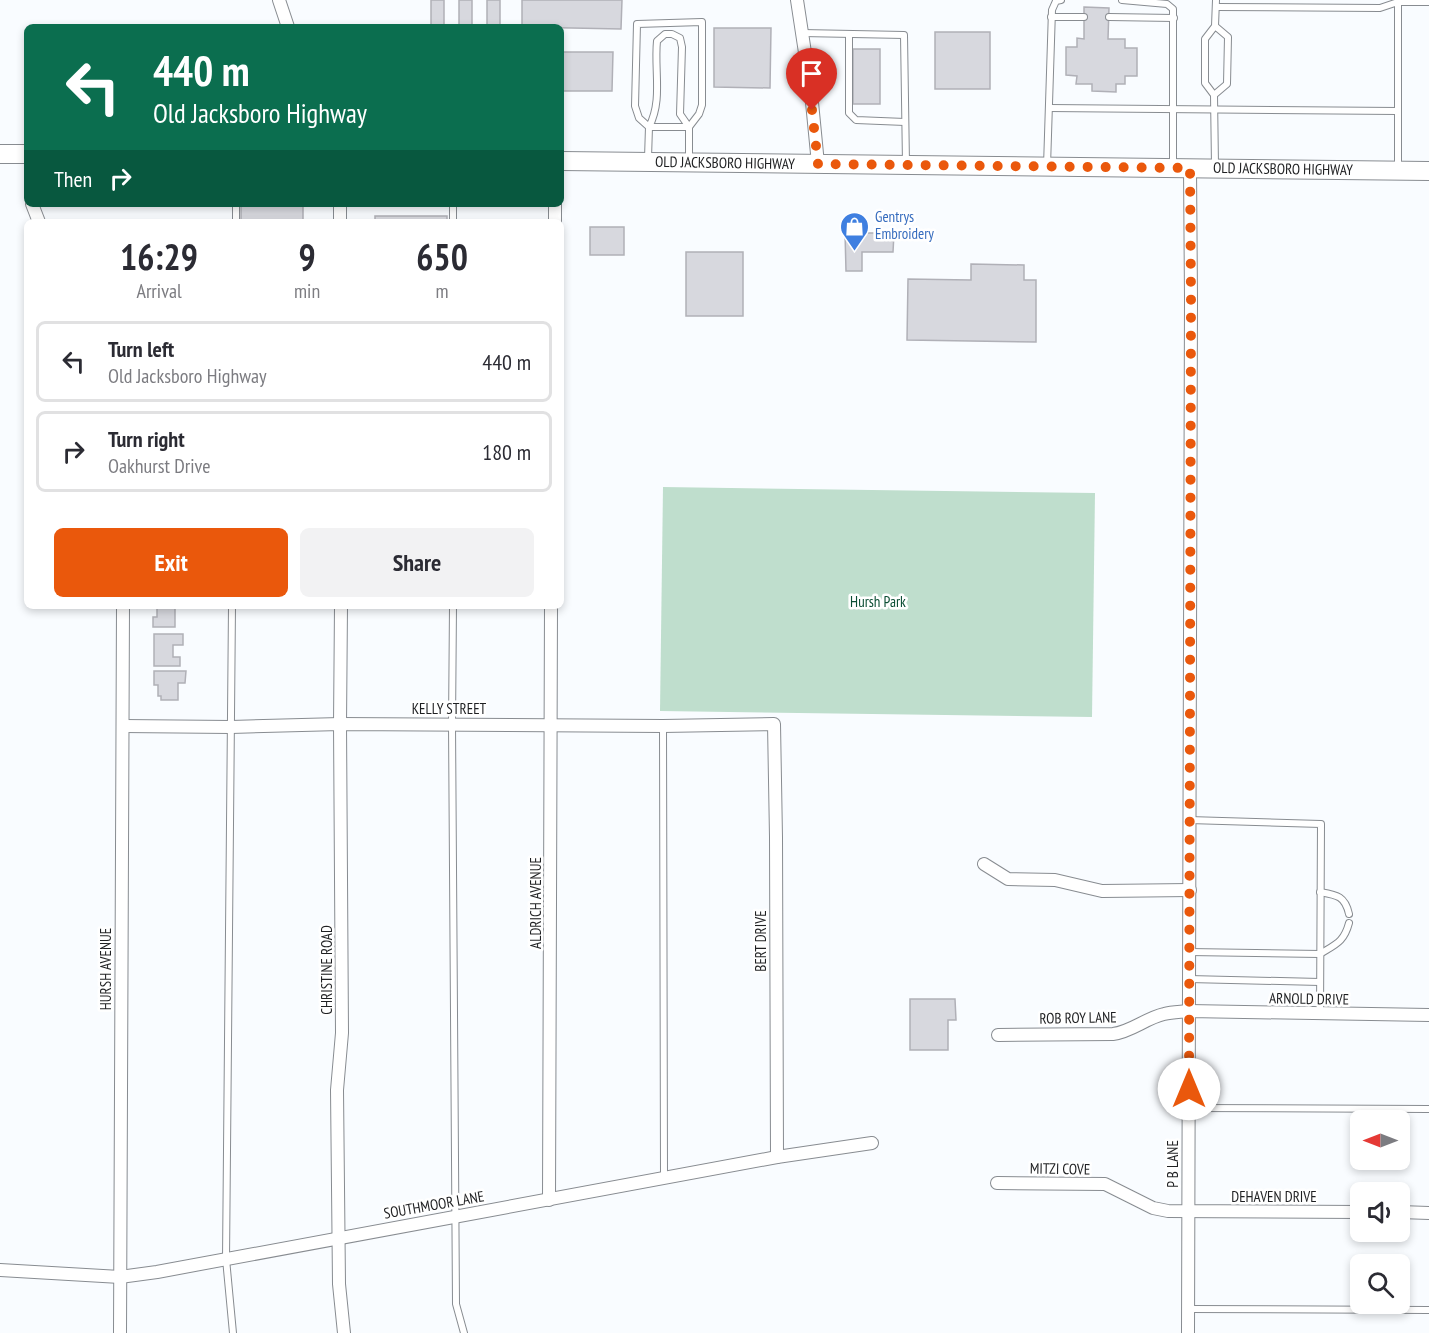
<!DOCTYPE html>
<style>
:root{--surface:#fff;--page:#f2f2f3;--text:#2b2b33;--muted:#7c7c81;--line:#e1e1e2;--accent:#ea580c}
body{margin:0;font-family:"PT Sans Narrow",sans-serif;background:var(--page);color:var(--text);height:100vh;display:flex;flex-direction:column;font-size:22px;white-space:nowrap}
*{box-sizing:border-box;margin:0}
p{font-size:20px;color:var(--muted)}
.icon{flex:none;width:33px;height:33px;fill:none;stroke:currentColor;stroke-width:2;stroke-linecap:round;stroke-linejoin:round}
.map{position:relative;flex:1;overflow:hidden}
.details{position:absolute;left:24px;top:219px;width:540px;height:390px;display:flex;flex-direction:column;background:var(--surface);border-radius:9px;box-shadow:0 3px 9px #0003}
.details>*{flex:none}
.hud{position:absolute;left:24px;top:24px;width:540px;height:183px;border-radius:9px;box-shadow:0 3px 9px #0003;background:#0b6e4f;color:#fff;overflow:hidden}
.needle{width:39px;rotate:270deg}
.tools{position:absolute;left:1350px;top:1110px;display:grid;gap:12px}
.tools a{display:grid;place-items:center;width:60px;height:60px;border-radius:9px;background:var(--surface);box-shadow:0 3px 9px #0003;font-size:30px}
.pin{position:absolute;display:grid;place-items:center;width:51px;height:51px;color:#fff;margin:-62px -26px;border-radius:50% 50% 50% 0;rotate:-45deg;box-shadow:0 0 6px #0007}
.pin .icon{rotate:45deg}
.me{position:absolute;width:66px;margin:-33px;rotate:0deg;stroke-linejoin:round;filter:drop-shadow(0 0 4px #0008)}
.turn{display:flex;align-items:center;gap:21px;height:126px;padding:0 30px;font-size:27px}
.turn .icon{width:78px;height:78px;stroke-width:2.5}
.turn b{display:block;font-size:42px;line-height:51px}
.then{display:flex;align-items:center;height:57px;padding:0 30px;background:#0003;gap:12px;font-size:22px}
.eta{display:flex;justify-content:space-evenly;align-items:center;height:102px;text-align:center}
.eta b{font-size:36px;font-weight:700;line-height:42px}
.button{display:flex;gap:12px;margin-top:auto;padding:12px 30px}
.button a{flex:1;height:69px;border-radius:9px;background:var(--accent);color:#fff;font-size:24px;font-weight:700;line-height:69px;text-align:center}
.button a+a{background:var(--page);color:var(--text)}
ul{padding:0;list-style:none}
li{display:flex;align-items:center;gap:18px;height:81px;margin:0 12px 9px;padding:0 18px;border:3px solid var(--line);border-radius:9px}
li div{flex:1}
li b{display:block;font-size:22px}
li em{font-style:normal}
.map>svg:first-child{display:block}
.green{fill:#bfdecd}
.building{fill:#d7d8de;stroke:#b0b0b7;stroke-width:1.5}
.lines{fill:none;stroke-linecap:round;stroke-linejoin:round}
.lane-casing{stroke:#888c91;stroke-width:8}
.street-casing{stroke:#888c91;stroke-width:14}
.secondary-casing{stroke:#888c91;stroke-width:20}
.lane{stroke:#fff;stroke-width:6}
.street{stroke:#fff;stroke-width:12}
.secondary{stroke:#fff;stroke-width:18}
.route{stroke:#ea580c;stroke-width:10;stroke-dasharray:0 18}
.labels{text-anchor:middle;stroke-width:5;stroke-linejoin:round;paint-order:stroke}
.street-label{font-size:15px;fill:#1f2022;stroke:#fff}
.shop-label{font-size:15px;fill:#366cbe;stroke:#fff;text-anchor:start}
.park-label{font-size:15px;fill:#0b4e34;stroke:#fff}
</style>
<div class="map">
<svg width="1429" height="1333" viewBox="0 0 1429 1333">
<rect width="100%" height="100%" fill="#f9fcff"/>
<path class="green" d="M663 487 1095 493 1092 717 660 711Z"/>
<g class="building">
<rect x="431" y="0" width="13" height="27"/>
<rect x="459" y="0" width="13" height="27"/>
<rect x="487" y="0" width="13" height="27"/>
<path d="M522 0H622L621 29 522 27Z"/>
<path d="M1084 7 1109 8 1108 39H1125V48H1137V76H1125V84H1116V92L1092 91V84H1076L1077 76 1066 75V47H1077V38L1084 39Z"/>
<path d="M714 28H771L770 88 714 87Z"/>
<rect x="935" y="32" width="55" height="57"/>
<rect x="853" y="49" width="27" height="55"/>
<path d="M561 52H613L612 91H561Z"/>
<rect x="241" y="204" width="62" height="18"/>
<rect x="375" y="216" width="72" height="6"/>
<rect x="590" y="227" width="34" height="28"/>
<path d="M845 233H894L893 252H862V271H846Z"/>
<rect x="686" y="252" width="57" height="64"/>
<path d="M971 264 1024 265V280H1036V342L907 340 908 279 971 280Z"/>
<path d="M158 606H182L175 607V627H153V617H157V607Z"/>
<path d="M154 634H183V645H173V657H180V666H154Z"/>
<path d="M154 671H186L185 683H178V700H161V696H158V685H154Z"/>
<path d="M910 999H955L956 1020H948V1050H910Z"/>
</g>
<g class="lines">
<defs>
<g id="lane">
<path d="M1122 0 1167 4 1173 9V165"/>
<path d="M1398 1V167"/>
<path d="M1216 7 1380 8 1398 2H1429"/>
<path d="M1051 17H1084"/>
<path d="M1109 17 1174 18"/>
<path d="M1215 26 1228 37 1227 84 1214 95 1205 83V39L1215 26 1216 0"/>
<path d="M802 33 904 35 906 164"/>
<path d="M665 34H672L680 38 682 47 680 114 689 127H649C663 100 654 71 657 41Z"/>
<path d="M849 34V113L856 120 905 122"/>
<path d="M1214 95 1215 166"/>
<path d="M1049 108 1398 111"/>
<path d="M648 158 649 127 639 118 635 106 637 24 702 22V105L699 114 689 127V159"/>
<path d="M1047 166 1052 10 1056 1 1061 0"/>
<path d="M453 204V222"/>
<path d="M236 222V204"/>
<path d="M232 606 226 1259 233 1333"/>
<path d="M453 606 452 724 456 1304 464 1333"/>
<path d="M663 727 664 1178"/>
<path d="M1189 820 1321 824 1320 1014"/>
<path d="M1320 892C1337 895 1345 896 1349 914"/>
<path d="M1189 952 1320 954C1336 944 1344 942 1349 923"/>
<path d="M1189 979 1320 982"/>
<path d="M1189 1108 1429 1109"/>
<path d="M1188 1309 1429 1310"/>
</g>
<g id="street">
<path d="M279 0 288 27"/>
<path d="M797 0 811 92 818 164"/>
<path d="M32 204 39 222"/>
<path d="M340 204V222"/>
<path d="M555 204V222"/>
<path d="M341 606 340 724 342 1033 337 1090 339 1284 344 1333"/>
<path d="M123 726 231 727 340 724 663 726 774 724 776 837 777 1157"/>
<path d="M984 864 1008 879 1055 880 1102 891 1190 890"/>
<path d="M998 1035 1113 1034C1131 1032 1146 1018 1164 1014 1172 1012 1181 1012 1189 1011L1429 1015"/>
<path d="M997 1183 1105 1184 1153 1208 1168 1211 1360 1212"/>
<path d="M549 1200 551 606"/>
<path d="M1400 1212 1429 1213"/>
<path d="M0 1270 120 1277 157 1272 777 1157 872 1143"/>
<path d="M120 1333 123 606"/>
<path d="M1188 1333 1191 299 1190 168"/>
</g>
<g id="secondary">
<path d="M0 154H27"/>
<path d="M561 161 1429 171"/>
</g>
</defs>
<use href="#lane" class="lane-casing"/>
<use href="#street" class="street-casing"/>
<use href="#secondary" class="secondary-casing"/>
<use href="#lane" class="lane"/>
<use href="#street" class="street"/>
<use href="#secondary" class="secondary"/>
</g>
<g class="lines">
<path class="route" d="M812 110 818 164 1190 168 1191 299 1189 1089"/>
</g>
<defs>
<symbol id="shop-pin" viewBox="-11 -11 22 30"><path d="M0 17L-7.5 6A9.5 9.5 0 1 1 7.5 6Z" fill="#3f7fe0" stroke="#fff"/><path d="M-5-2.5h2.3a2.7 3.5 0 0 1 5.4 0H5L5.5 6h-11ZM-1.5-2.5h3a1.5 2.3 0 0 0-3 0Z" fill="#fff"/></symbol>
</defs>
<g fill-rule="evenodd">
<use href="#shop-pin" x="838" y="210" width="33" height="45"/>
</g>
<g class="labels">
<g class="street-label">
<text transform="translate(725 163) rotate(1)" y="5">OLD JACKSBORO HIGHWAY</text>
<text transform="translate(1283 169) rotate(1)" y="5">OLD JACKSBORO HIGHWAY</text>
<text x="449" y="714">KELLY STREET</text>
<text transform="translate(536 903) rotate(-90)" y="5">ALDRICH AVENUE</text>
<text transform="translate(761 941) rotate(-90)" y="5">BERT DRIVE</text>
<text transform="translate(106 969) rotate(-90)" y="5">HURSH AVENUE</text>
<text transform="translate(327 970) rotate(-90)" y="5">CHRISTINE ROAD</text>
<text transform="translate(1309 999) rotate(1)" y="5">ARNOLD DRIVE</text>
<text transform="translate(1078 1018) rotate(-1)" y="5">ROB ROY LANE</text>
<text transform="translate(1173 1164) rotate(-90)" y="5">P B LANE</text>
<text transform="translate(1060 1169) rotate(1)" y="5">MITZI COVE</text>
<text x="1274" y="1202">DEHAVEN DRIVE</text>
<text transform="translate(434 1205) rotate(-10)" y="5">SOUTHMOOR LANE</text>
</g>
<g class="shop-label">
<text x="875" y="222">Gentrys<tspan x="875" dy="17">Embroidery</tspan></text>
</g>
<g class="park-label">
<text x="878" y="607">Hursh Park</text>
</g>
</g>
</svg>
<div class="tools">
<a><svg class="needle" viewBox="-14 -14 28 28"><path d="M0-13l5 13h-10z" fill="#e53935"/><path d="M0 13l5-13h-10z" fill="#7c7c81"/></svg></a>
<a><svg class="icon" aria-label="sound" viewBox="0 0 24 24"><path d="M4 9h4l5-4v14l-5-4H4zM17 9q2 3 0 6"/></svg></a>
<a><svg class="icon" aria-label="search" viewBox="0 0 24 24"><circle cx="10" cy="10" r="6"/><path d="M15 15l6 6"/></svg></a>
</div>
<div class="pin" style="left:812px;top:110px;background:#d93025"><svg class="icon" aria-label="arrive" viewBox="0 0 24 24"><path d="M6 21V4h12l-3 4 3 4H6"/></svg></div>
<svg class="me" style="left:1189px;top:1089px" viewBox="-20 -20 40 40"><circle r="19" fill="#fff"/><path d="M0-13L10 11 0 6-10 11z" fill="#ea580c"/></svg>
<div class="hud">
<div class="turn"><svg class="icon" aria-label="left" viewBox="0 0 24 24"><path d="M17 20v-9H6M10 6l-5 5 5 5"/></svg><div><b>440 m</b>Old Jacksboro Highway</div></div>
<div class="then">Then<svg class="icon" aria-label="right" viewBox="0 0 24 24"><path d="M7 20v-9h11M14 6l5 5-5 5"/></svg></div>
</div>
<section class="details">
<div class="eta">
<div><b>16:29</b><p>Arrival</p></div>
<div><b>9</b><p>min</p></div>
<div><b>650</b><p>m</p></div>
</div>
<ul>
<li><svg class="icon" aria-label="left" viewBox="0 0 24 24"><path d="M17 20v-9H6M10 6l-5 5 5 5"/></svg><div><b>Turn left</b><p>Old Jacksboro Highway</p></div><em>440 m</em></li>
<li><svg class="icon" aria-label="right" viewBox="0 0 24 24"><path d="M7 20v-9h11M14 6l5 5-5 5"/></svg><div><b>Turn right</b><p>Oakhurst Drive</p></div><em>180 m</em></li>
</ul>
<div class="button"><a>Exit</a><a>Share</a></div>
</section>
</div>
